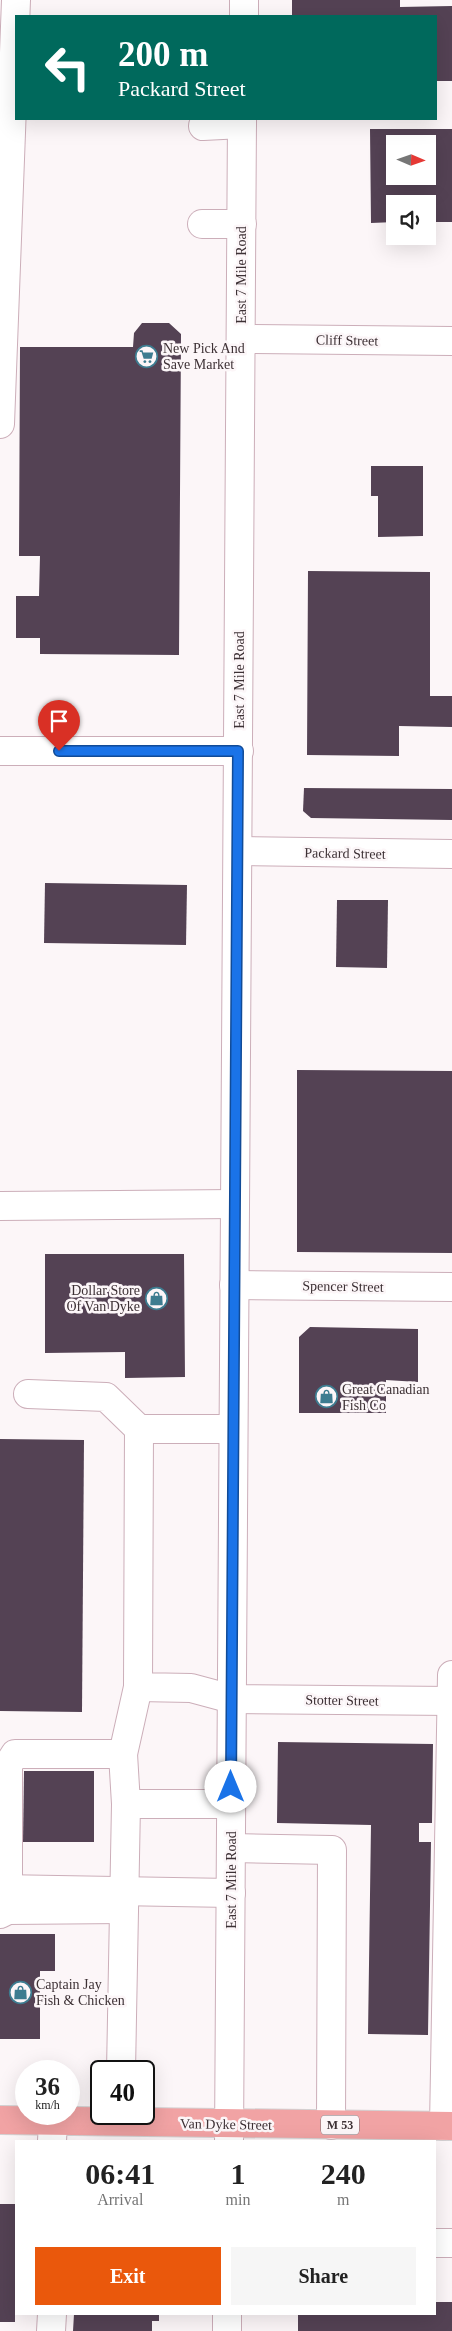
<!DOCTYPE html>
<style>
:root{--surface:#fff;--page:#f6f6f6;--text:#222;--muted:#767676;--accent:#ea580c}
body{margin:0;font-family:"Times New Roman",serif;background:var(--page);color:var(--text);height:100vh;display:flex;flex-direction:column;font-size:19px;white-space:nowrap}
*{box-sizing:border-box;margin:0}
p{font-size:16px;color:var(--muted)}
.icon{flex:none;width:28px;height:28px;fill:none;stroke:currentColor;stroke-width:2;stroke-linecap:round;stroke-linejoin:round}
.map{position:relative;flex:1;overflow:hidden}
.panel{position:absolute;left:15px;top:2140px;width:421px;height:175px;display:flex;flex-direction:column;background:var(--surface);border-radius:0px;box-shadow:0 5px 20px #0002}
.panel>*{flex:none}
.banner{position:absolute;left:15px;top:15px;width:422px;height:105px;border-radius:0px;box-shadow:0 5px 20px #0002;background:#00695c;color:#fff;overflow:hidden}
.needle{width:32px;rotate:92deg}
.tools{position:absolute;left:386px;top:135px;display:grid;gap:10px}
.tools a{display:grid;place-items:center;width:50px;height:50px;border-radius:0px;background:var(--surface);box-shadow:0 5px 20px #0002;font-size:25px}
.speed{position:absolute;left:15px;top:2060px;display:flex;gap:10px;font-size:25px;font-weight:700;text-align:center}
.speed>*{display:grid;place-content:center;width:65px;height:65px;border-radius:50%;background:var(--surface);box-shadow:0 5px 20px #0002;line-height:1}
.speed small{font-size:12px;font-weight:400}
.speed .limit{border:2px solid #111;border-radius:8px;background:#fff;color:#111}
.pin{position:absolute;display:grid;place-items:center;width:42px;height:42px;color:#fff;margin:-51px -21px;border-radius:50% 50% 50% 0;rotate:-45deg;box-shadow:0 0 5px #0007}
.pin .icon{rotate:45deg}
.me{position:absolute;width:55px;margin:-28px;rotate:0deg;stroke-linejoin:round;filter:drop-shadow(0 0 4px #0008)}
.turn{display:flex;align-items:center;gap:18px;height:105px;padding:0 20px;font-size:22px}
.turn .icon{width:65px;height:65px;stroke-width:2.5}
.turn b{display:block;font-size:35px;line-height:42px}
.eta{display:flex;justify-content:space-evenly;align-items:center;height:85px;text-align:center}
.eta b{font-size:30px;font-weight:700;line-height:35px}
.button{display:flex;gap:10px;margin-top:auto;padding:10px 20px}
.button a{flex:1;height:58px;border-radius:0px;background:var(--accent);color:#fff;font-size:20px;font-weight:700;line-height:58px;text-align:center}
.button a+a{background:var(--page);color:var(--text)}
.map>svg:first-child{display:block}
.building{fill:#544254;fill-rule:evenodd}
.lines{fill:none;stroke-linecap:round;stroke-linejoin:round}
.minor-casing{stroke:#ccaeb9;stroke-width:30}
.major-casing{stroke:#d4d2d3;stroke-width:30}
.minor{stroke:#fff;stroke-width:28}
.major{stroke:#f1a3a4;stroke-width:28}
.route-casing{stroke:#114b97;stroke-width:12}
.route{stroke:#1a73e8;stroke-width:9}
.labels{text-anchor:middle;stroke-width:5;stroke-linejoin:round;paint-order:stroke}
.shield{fill:#fcf6f8;stroke:#766c70;stroke-width:1}
.shield-label{font-size:12px;font-weight:bold;fill:#3d3135}
.street-label{font-size:14px;fill:#3d3135;stroke:#fcf6f8}
.poi-label{font-size:14px;fill:#3d3135;stroke:#fcf6f8;text-anchor:start}
</style>
<div class="map">
<svg width="452" height="2331" viewBox="0 0 452 2331">
<rect width="100%" height="100%" fill="#fcf6f8"/>
<g class="building">
<path d="M292 0H400V7L452 6V81H436V16H292Z"/>
<path d="M370 129H452V222H428V204H395V222L371 223ZM395 144H428V176H395Z"/>
<path d="M142 323H169L181 334 179 655 40 654V638H16V596H39L40 556H19L20 347H133L134 333Z"/>
<path d="M371 466H423V536L378 537V496H371Z"/>
<path d="M308 571 430 572V696H452V727L399 726V756L307 755Z"/>
<path d="M304 788 452 789V820L311 818 303 811Z"/>
<path d="M45 883 187 885 186 945 44 943Z"/>
<path d="M337 900H388L387 968 336 967Z"/>
<path d="M297 1070 452 1071V1253L297 1252Z"/>
<path d="M45 1254H184L185 1377 125 1378V1352L45 1353Z"/>
<path d="M310 1327 418 1329V1382L386 1380V1413H299V1337Z"/>
<path d="M0 1439 84 1440 82 1712 0 1711Z"/>
<path d="M278 1742 433 1744 432 1823H419V1842H431L428 2035 368 2034 371 1825 277 1823Z"/>
<path d="M24 1771H94V1842H23Z"/>
<path d="M0 1934H55V1971H40V2039H0Z"/>
<rect x="0" y="2204" width="15" height="118"/>
<path d="M435 2302H452V2331H298V2314H435Z"/>
<path d="M74 2314H159V2321H152V2331H73Z"/>
</g>
<g class="lines">
<defs>
<g id="minor">
<path d="M244 16V0"/>
<path d="M203 126 242 124"/>
<path d="M202 224H242"/>
<path d="M241 339 452 341"/>
<path d="M0 424 16 0"/>
<path d="M0 751H239"/>
<path d="M238 851 452 854"/>
<path d="M0 1206 235 1204"/>
<path d="M234 1285 452 1287"/>
<path d="M28 1394 106 1397 139 1429"/>
<path d="M233 1429H139L138 1687 191 1688 232 1699 452 1701"/>
<path d="M123 1754 138 1687"/>
<path d="M231 1848 332 1850 331 2125"/>
<path d="M0 1889 231 1893"/>
<path d="M8 1890V1765L15 1754H123L126 1804H231"/>
<path d="M0 1914 8 1910 124 1909"/>
<path d="M121 2071 126 1804"/>
<path d="M444 2126 452 1675"/>
<path d="M52 2141 53 2121"/>
<path d="M229 2141 242 119"/>
<path d="M435 2243H452"/>
<path d="M51 2331 52 2314"/>
<path d="M227 2331V2314"/>
</g>
<path id="major" d="M0 2120 452 2126"/>
</defs>
<use href="#minor" class="minor-casing"/>
<use href="#major" class="major-casing"/>
<use href="#minor" class="minor"/>
<use href="#major" class="major"/>
</g>
<g class="lines">
<defs>
<path id="route" d="M59 751H238L231 1787"/>
</defs>
<use href="#route" class="route-casing"/>
<use href="#route" class="route"/>
</g>
<defs>
<symbol id="supermarket-ring" viewBox="-11 -11 22 22"><circle r="9.5" fill="#fcf6f8" stroke="#3d7c90" stroke-width="1.5"/><path d="M-6-5.5h2.5l.6 2H6L4.5 2H-2.5L-4.4-4H-6ZM-1.5 3.2a1.3 1.3 0 1 0 .1 0ZM3 3.2a1.3 1.3 0 1 0 .1 0Z" fill="#3d7c90"/></symbol>
<symbol id="shop-ring" viewBox="-11 -11 22 22"><circle r="9.5" fill="#fcf6f8" stroke="#3d7c90" stroke-width="1.5"/><path d="M-5-2.5h2.3a2.7 3.5 0 0 1 5.4 0H5L5.5 6h-11ZM-1.5-2.5h3a1.5 2.3 0 0 0-3 0Z" fill="#3d7c90"/></symbol>
</defs>
<g fill-rule="evenodd">
<use href="#supermarket-ring" x="134" y="344" width="25" height="25"/>
<use href="#shop-ring" x="144" y="1286" width="25" height="25"/>
<use href="#shop-ring" x="314" y="1384" width="25" height="25"/>
<use href="#shop-ring" x="8" y="1980" width="25" height="25"/>
</g>
<g class="labels">
<rect class="shield" x="321" y="2115.5" width="38" height="19" rx="4"/>
<g class="shield-label">
<text x="340" y="2129">M 53</text>
</g>
<g class="street-label">
<text transform="translate(241 275) rotate(-90)" y="5">East 7 Mile Road</text>
<text transform="translate(347 340) rotate(1)" y="5">Cliff Street</text>
<text transform="translate(239 680) rotate(-90)" y="5">East 7 Mile Road</text>
<text transform="translate(345 853) rotate(1)" y="5">Packard Street</text>
<text transform="translate(343 1286) rotate(1)" y="5">Spencer Street</text>
<text transform="translate(342 1700) rotate(1)" y="5">Stotter Street</text>
<text transform="translate(231 1880) rotate(-90)" y="5">East 7 Mile Road</text>
<text transform="translate(226 2124) rotate(1)" y="5">Van Dyke Street</text>
</g>
<g class="poi-label">
<text x="163" y="353">New Pick And<tspan x="163" dy="16">Save Market</tspan></text>
<text x="140" y="1295" text-anchor="end">Dollar Store<tspan x="140" dy="16">Of Van Dyke</tspan></text>
<text x="342" y="1394">Great Canadian<tspan x="342" dy="16">Fish Co</tspan></text>
<text x="36" y="1989">Captain Jay<tspan x="36" dy="16">Fish &amp; Chicken</tspan></text>
</g>
</g>
</svg>
<div class="tools">
<a><svg class="needle" viewBox="-14 -14 28 28"><path d="M0-13l5 13h-10z" fill="#e53935"/><path d="M0 13l5-13h-10z" fill="#767676"/></svg></a>
<a><svg class="icon" aria-label="sound" viewBox="0 0 24 24"><path d="M4 9h4l5-4v14l-5-4H4zM17 9q2 3 0 6"/></svg></a>
</div>
<div class="speed"><div>36<small>km/h</small></div><div class="limit">40</div></div>
<div class="pin" style="left:59px;top:751px;background:#d93025"><svg class="icon" aria-label="arrive" viewBox="0 0 24 24"><path d="M6 21V4h12l-3 4 3 4H6"/></svg></div>
<svg class="me" style="left:231px;top:1787px" viewBox="-20 -20 40 40"><circle r="19" fill="#fff"/><path d="M0-13L10 11 0 6-10 11z" fill="#1a73e8"/></svg>
<div class="banner">
<div class="turn"><svg class="icon" aria-label="left" viewBox="0 0 24 24"><path d="M17 20v-9H6M10 6l-5 5 5 5"/></svg><div><b>200 m</b>Packard Street</div></div>
</div>
<section class="panel">
<div class="eta">
<div><b>06:41</b><p>Arrival</p></div>
<div><b>1</b><p>min</p></div>
<div><b>240</b><p>m</p></div>
</div>
<div class="button"><a>Exit</a><a>Share</a></div>
</section>
</div>
